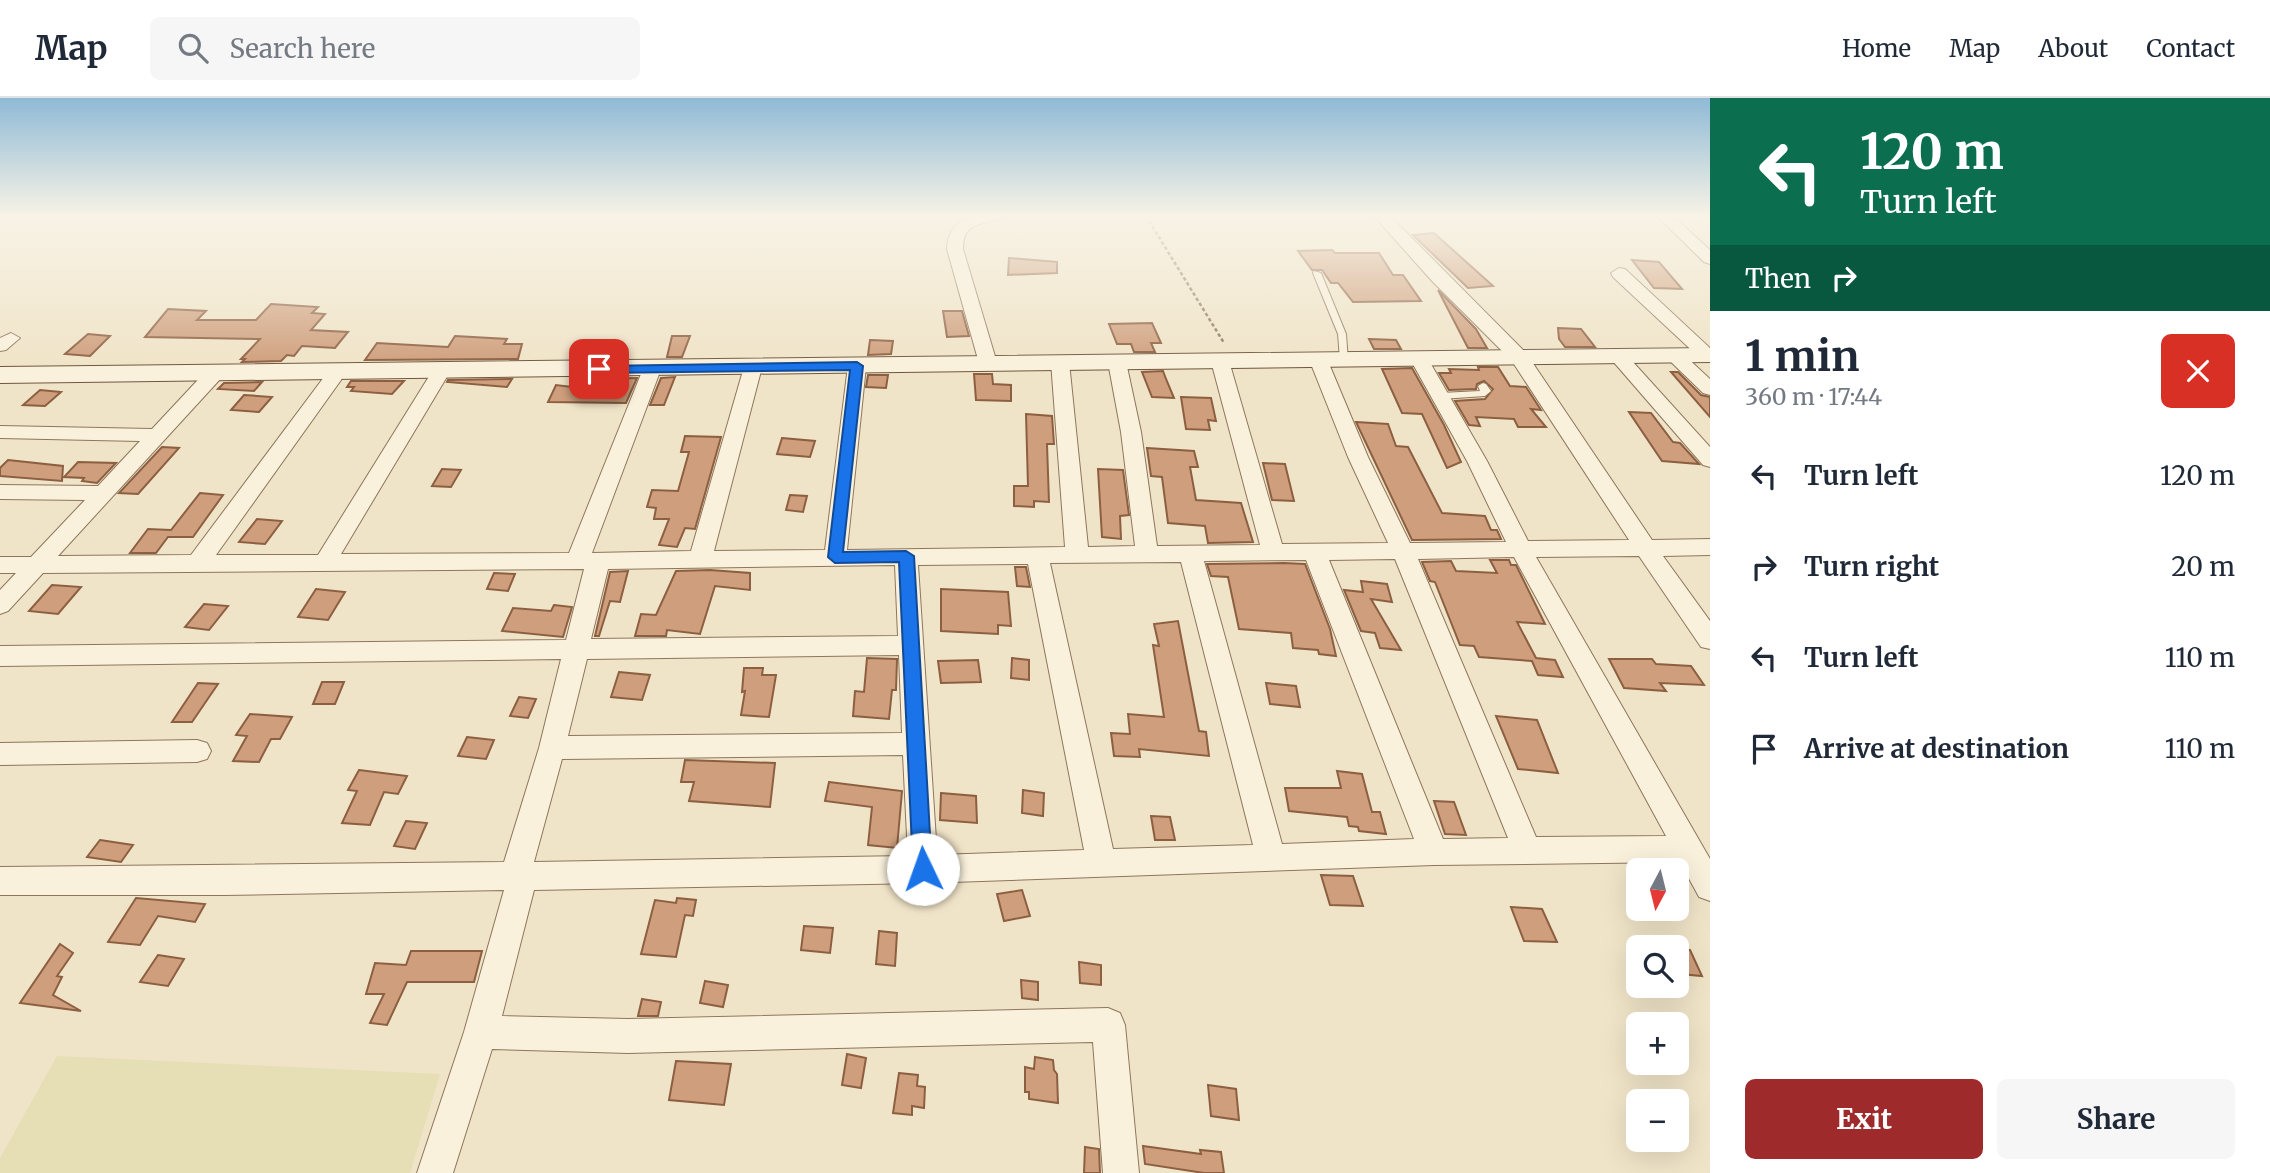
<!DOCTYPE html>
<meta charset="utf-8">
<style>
:root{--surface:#fff;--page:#f6f6f7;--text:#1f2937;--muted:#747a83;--line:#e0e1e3;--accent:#9e2a2b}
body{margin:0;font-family:Merriweather,serif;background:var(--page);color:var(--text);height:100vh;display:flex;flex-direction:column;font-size:26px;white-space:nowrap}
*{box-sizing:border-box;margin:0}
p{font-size:23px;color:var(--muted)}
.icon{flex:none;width:38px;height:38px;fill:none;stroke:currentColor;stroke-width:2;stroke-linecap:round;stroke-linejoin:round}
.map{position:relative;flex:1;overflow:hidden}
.panel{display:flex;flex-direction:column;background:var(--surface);width:560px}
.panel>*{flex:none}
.hud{background:#0b6e4f;color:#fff;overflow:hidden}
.needle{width:46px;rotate:187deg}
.controls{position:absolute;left:1626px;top:760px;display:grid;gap:14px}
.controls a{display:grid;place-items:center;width:63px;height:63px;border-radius:10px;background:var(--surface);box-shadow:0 7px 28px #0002;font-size:35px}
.pin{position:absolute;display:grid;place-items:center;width:60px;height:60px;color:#fff;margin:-30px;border-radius:14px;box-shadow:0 4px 10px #0006}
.me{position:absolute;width:77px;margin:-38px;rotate:357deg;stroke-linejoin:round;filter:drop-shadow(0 0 5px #0008)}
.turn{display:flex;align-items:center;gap:24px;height:147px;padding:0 35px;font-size:32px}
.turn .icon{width:91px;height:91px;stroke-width:2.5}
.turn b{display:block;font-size:49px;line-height:60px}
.then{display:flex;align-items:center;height:66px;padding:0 35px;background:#0003;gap:14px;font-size:26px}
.round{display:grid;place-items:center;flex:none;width:74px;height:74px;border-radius:10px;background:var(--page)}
.summary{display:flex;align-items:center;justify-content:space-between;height:119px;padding:0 35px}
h1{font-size:42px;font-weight:700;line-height:52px}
.button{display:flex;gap:14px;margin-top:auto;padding:14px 35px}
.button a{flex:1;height:80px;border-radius:10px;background:var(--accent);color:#fff;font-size:28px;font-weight:700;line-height:80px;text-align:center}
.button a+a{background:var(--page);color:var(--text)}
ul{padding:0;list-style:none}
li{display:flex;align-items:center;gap:21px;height:91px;padding:0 35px}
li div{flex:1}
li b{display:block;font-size:26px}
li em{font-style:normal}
header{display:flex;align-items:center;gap:42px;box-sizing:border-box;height:98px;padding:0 35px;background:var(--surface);border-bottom:2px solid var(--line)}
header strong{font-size:33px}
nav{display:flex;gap:38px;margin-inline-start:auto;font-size:24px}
.search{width:490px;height:63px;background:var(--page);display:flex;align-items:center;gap:18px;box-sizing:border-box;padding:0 24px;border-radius:10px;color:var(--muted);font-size:26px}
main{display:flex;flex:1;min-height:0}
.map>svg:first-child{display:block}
.farmland{fill:#e6deb5}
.building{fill:#cf9f7d;stroke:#8d5f41;stroke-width:2}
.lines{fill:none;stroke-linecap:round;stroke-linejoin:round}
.lane-casing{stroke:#8d765c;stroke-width:2}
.street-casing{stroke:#8d765c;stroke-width:2}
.secondary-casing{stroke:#6f573f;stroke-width:2}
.path{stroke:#8d765c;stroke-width:2.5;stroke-dasharray:3.5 2.5;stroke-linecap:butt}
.lane{fill:#faf1dc;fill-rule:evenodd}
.street{fill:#faf1dc;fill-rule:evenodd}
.secondary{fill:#faf1dc;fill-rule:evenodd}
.route{fill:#1a73e8;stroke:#114b97;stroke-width:2}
</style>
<header>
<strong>Map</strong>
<div class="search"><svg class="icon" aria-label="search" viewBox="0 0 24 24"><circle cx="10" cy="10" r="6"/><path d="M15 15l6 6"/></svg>Search here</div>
<nav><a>Home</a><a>Map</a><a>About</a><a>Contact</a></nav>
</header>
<main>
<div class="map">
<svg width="1710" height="1075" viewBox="0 0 1710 1075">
<rect width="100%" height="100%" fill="#f0e4c8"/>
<path class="farmland" d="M57 958 440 976 410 1075H0V1060Z"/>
<g class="building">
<path d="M1434 135 1493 188 1468 190 1413 137Z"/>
<path d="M1332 152 1335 155H1379L1393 177H1403L1421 203 1353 204 1338 185H1331L1322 172H1312L1298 153Z"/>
<path d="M1009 160 1057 164V175L1008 177Z"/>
<path d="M1632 162 1659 164 1682 191 1654 190Z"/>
<path d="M1438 192 1476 231 1487 250H1468Z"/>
<path d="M271 206 318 209 312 215 325 216 311 232 348 234 335 250 302 248 294 258 287 257 281 263 242 264 245 261H241L260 241 145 239 168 211 206 213 197 222H256Z"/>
<path d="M943 213H962L969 238 947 239Z"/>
<path d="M1152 225 1161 245H1151L1155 254H1134L1131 246H1117L1109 226Z"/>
<path d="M1558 230 1581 231 1595 249H1565L1559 241Z"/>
<path d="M88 236 110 238 90 258 65 256Z"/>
<path d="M455 238 507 241 504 246H522L518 261 365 262 377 245 448 249Z"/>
<path d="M672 238H690L682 259H667Z"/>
<path d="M1369 241 1396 242 1401 251H1374Z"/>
<path d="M870 242 893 243 891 256 868 257Z"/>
<path d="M594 249 620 250 615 260H588Z"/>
<path d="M1478 269H1498L1510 288 1526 289 1541 312 1531 311 1546 329H1518L1514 321 1476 319 1480 328 1469 327 1455 303 1485 301 1493 291 1484 283 1477 286 1476 291 1449 292 1439 275H1451L1449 271 1479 272Z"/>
<path d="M1412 270 1444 327 1461 364 1447 370 1422 316 1402 315 1382 271Z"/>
<path d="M1163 273 1166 281 1174 300 1152 299 1142 274Z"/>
<path d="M1671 274H1678L1701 297 1710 299V319Z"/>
<path d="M974 276H992L993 286 1011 287V303L976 302Z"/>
<path d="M868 277H888L886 290 866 289Z"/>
<path d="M675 279 664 307H650L661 280Z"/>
<path d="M637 280 626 305 548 304 556 287 572 289 577 281Z"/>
<path d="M512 281 507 289 447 284 448 282Z"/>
<path d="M351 283H404L392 296 351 293 354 289H347Z"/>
<path d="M262 284 254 293 218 291 224 285Z"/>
<path d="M40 292 61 294 45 308 23 307Z"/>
<path d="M244 297 272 299 259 314 231 312Z"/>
<path d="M1181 299 1211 300 1216 323 1208 322 1210 332 1186 331Z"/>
<path d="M1629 314 1651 315 1673 344 1680 345 1699 366 1662 363Z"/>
<path d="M1026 316 1052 318 1054 346H1047L1049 404 1034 403V409L1014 408V388H1028Z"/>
<path d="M1356 324 1388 326 1396 348 1408 349 1442 415 1485 418 1491 432H1497L1501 441 1412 442Z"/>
<path d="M685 338 721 339 695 431 685 430 677 449 659 447 669 421H654L656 410 647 409 652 392 678 393 689 354H681Z"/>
<path d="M782 340 815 343 810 359 777 356Z"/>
<path d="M162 349 179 350 138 396 119 395Z"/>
<path d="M1147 350 1194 353 1198 369H1190L1196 402 1241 405 1253 444 1208 445 1205 428 1168 425 1162 379 1151 378Z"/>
<path d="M8 362 63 368 62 383 0 378V370Z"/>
<path d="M78 364 116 365 97 385 82 383 84 380 64 379Z"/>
<path d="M1263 365 1285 366 1294 403 1272 402Z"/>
<path d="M442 371 461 372 451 389 432 388Z"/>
<path d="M1098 371 1123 372 1129 417 1120 418 1121 441 1102 439Z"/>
<path d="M200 395 223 397 193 439H168L156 455H130L148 431 171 432Z"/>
<path d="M790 397 807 398 803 414 786 412Z"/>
<path d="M257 421 282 423 265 446 239 444Z"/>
<path d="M1490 462H1509L1511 467H1516L1545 526 1517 524 1536 560 1555 562 1563 579 1538 577 1532 563 1479 559 1474 548 1460 547 1435 484 1430 483 1422 464 1451 463 1456 473 1497 475Z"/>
<path d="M1284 465 1305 466 1330 531 1336 558 1319 556 1318 552 1293 550 1291 535 1239 531 1228 479 1211 478 1207 466Z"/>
<path d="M1015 469H1026L1030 489 1017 488Z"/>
<path d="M710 472 750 475V492L715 488 700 536 667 532 666 538H635L641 516 656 517 676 473Z"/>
<path d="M628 473 620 504 610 503 599 538H595L610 474Z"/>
<path d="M494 475 515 476 508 493 487 491Z"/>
<path d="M1361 483 1387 486 1392 504 1371 501 1401 552 1380 550 1375 535 1361 533 1344 492 1363 494Z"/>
<path d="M52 487 81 489 58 516 29 513Z"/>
<path d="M316 491 345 494 328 522 298 519Z"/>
<path d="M941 491 1008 494 1011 528 998 527V536L941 533Z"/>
<path d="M204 506 228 508 209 532 185 529Z"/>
<path d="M554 507 572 509 563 539 502 533 513 510 551 513Z"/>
<path d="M1178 523 1199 633 1206 634 1209 658 1139 651 1140 659 1114 658 1111 635 1130 636 1128 616 1164 619 1153 547 1159 548 1154 526Z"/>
<path d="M867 560 897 561 896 592H892L889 621 853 618 855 593 864 594Z"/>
<path d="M1012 560 1029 562V582L1011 580Z"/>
<path d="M1609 561H1652L1656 566 1691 568 1704 587 1660 585 1666 593 1624 590Z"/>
<path d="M978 562 981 584 941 585 938 563Z"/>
<path d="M744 570H763L762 577H776L769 619 741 617 745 593 742 594Z"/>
<path d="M619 574 650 577 642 602 611 599Z"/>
<path d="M322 584H344L335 606H313Z"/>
<path d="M198 585 218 586 192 624H172Z"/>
<path d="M1266 585 1296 588 1300 609 1270 606Z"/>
<path d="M519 599 536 601 528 620 510 618Z"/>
<path d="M250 616 292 619 280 641H271L259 664 233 663 247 638 236 637Z"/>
<path d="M1496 618 1537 622 1558 675 1518 671Z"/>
<path d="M467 639 494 642 486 661 458 658Z"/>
<path d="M685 662 775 665 770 709 689 703 694 684H681Z"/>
<path d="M359 672 407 678 398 696 384 694 370 727 342 725 357 693 348 692Z"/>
<path d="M1337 673 1362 676 1372 714H1380L1386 736 1359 733 1358 729 1349 728 1347 719 1289 713 1285 690H1341Z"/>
<path d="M829 684 902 693 897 750 868 747 872 709 825 703Z"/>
<path d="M1023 692 1044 695 1043 718 1022 715Z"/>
<path d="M941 695 976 698 977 725 940 722Z"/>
<path d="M1434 703 1454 704 1466 737 1445 736Z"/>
<path d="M1151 718 1170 719 1175 742H1155Z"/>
<path d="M406 723 427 725 415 751 394 748Z"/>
<path d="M100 742 133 747 121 764 87 759Z"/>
<path d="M1321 777 1353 778 1363 808 1330 807Z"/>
<path d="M1022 792 1030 818 1004 823 997 796Z"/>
<path d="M136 800 205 806 195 824 158 818 140 847 108 844Z"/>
<path d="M677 800 696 802 693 818 685 817 676 859 641 856 655 802 676 805Z"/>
<path d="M1511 809 1542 811 1557 844 1524 843Z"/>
<path d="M804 828 833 830 830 855 801 852Z"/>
<path d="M879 833 897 835 895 868 876 866Z"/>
<path d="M60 846 73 855 57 878 62 879 53 897 81 913 20 905Z"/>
<path d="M1676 851 1690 852 1702 878 1680 876 1676 868Z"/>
<path d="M411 853H482L474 884H407L387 927 370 925 384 896H366L375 865 406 867Z"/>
<path d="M158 857 184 861 168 888 140 884Z"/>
<path d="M1079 864 1101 867V887L1080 885Z"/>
<path d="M1021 882 1038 884V902L1022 900Z"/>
<path d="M705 883 728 887 723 909 700 905Z"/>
<path d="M642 901 661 904 658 918H638Z"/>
<path d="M847 956 866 960 861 990 842 987Z"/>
<path d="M1035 959 1053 962 1054 972 1057 976 1058 1005 1029 1001V994H1025V969L1034 971Z"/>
<path d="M676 963 731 966 724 1007 669 1002Z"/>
<path d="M899 975 918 977 917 988 925 989 924 1010 912 1008V1017L893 1015Z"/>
<path d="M1208 987 1236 991 1239 1022 1211 1018Z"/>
<path d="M1143 1048 1201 1056 1200 1052 1221 1054 1224 1075H1204L1145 1066Z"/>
<path d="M1085 1049 1099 1051 1100 1075H1084Z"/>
</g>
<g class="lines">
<defs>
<g id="lane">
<path d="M1314 173 1321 175 1346 236 1348 263 1345 264 1340 261 1338 236 1313 175Z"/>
<path d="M1483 285 1486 286 1491 293 1485 298 1441 301 1436 298 1441 295 1480 293 1478 288Z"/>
</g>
<g id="street">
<path d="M975 118H1003L1001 121C980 127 963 124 963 151L997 265 988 271 979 265 947 151C948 132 956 123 975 118Z"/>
<path d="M1374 118H1390L1526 255 1652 442 1710 441V457L1663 458 1710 523V551L1701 549 1639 458 1536 459 1710 761V803L1699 799 1680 764 1434 767 923 785 534 792 502 918 628 921 1108 910 1120 915 1125 927 1139 1075H1103L1093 944 628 955 492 951 453 1075H417L464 934 504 792 225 797H0V769L504 764 539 650 561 561 0 568V548L566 542 584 471 43 475 8 513 0 516V492L16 475H0V459H31L85 402 0 401V387L98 388 140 343 0 340V328L152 331 209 270H223L225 274 223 278 58 458 191 457 330 271H344L346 275 216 457H318L433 272 442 266 451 272 341 456 569 455 643 271 652 265 661 271 592 455 691 453 744 269 753 263 762 269 714 453 825 452 848 268 857 262 866 268 847 452 1065 449 1051 264 1060 258 1069 264 1088 449 1135 448 1121 334 1108 264 1117 258 1126 264 1141 334 1157 448 1260 447 1211 263 1220 257 1229 263 1282 446 1388 445 1348 359 1309 261 1318 255 1327 261 1368 359 1410 445 1506 444 1467 363 1410 261 1419 255 1428 261 1487 363 1528 443 1629 442 1512 263 1432 183ZM1514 459 1666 738 1536 739 1418 461ZM1395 461 1508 740 1443 741 1329 462ZM1306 462 1414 741 1282 746 1204 463ZM1181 464 1253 747 1113 751 1050 465ZM1028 466 1084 752 937 757 918 467ZM895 467 898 538 591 541 608 471ZM899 557 902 635 568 638 587 561ZM903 657 908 758 534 764 562 661Z"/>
<path d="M1657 118H1673L1710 152V166L1704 164Z"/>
<path d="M1619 170 1625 171 1710 250V262L1701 261 1613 179 1611 175Z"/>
<path d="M11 235 20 240 6 252 0 253V240Z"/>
<path d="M1617 251 1623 253 1710 349V369L1703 367 1611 261 1608 257Z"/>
<path d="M1675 252 1681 254 1710 281V297L1703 295 1669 262 1666 258Z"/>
<path d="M197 642 207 645 211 653 207 661 197 664 0 667V645Z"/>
</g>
<path id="secondary" d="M1710 250V264L0 285V269Z"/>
</defs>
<use href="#lane" class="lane-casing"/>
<use href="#street" class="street-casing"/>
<use href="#secondary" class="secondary-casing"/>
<path class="path" d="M1146 118 1224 245"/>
<use href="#lane" class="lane"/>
<use href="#street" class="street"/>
<use href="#secondary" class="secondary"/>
</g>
<linearGradient id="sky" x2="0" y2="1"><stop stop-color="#8fbad6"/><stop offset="0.44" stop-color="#f8f3e6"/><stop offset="1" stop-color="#f8f3e6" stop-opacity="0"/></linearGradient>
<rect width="1710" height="269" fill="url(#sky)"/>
<path class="route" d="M857 264 863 268 843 454 906 453 914 458 932 771 929 778 923 780 916 778 913 771 899 464 835 465 828 459 850 272 599 275 593 271 599 268Z"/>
</svg>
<div class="controls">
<a><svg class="needle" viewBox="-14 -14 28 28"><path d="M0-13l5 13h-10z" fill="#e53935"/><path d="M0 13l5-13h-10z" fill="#747a83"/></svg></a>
<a><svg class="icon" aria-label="search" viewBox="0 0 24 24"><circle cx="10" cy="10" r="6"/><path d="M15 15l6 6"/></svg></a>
<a>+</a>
<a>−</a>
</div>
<div class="pin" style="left:599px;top:271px;background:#d93025"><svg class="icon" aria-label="arrive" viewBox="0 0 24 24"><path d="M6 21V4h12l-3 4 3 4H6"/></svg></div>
<svg class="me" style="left:923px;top:771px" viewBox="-20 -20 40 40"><circle r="19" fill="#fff"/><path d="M0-13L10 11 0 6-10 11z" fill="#1a73e8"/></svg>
</div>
<section class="panel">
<div class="hud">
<div class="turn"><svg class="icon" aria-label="left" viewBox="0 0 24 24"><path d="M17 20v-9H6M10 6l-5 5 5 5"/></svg><div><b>120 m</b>Turn left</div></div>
<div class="then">Then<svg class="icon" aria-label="right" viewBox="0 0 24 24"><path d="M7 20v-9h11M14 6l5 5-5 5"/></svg></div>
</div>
<div class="summary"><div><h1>1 min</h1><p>360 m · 17:44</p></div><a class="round" style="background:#d93025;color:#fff"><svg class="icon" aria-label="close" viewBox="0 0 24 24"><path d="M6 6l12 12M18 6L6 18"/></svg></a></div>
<ul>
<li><svg class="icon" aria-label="left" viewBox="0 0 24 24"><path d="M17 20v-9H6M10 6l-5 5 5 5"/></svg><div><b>Turn left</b></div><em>120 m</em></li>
<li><svg class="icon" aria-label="right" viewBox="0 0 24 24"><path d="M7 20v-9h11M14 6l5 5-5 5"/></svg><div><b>Turn right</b></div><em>20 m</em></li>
<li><svg class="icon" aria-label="left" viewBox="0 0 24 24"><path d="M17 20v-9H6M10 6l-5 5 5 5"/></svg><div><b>Turn left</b></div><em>110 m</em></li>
<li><svg class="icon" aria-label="arrive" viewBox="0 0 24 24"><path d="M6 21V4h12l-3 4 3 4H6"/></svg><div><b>Arrive at destination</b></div><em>110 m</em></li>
</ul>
<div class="button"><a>Exit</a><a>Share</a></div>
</section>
</main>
